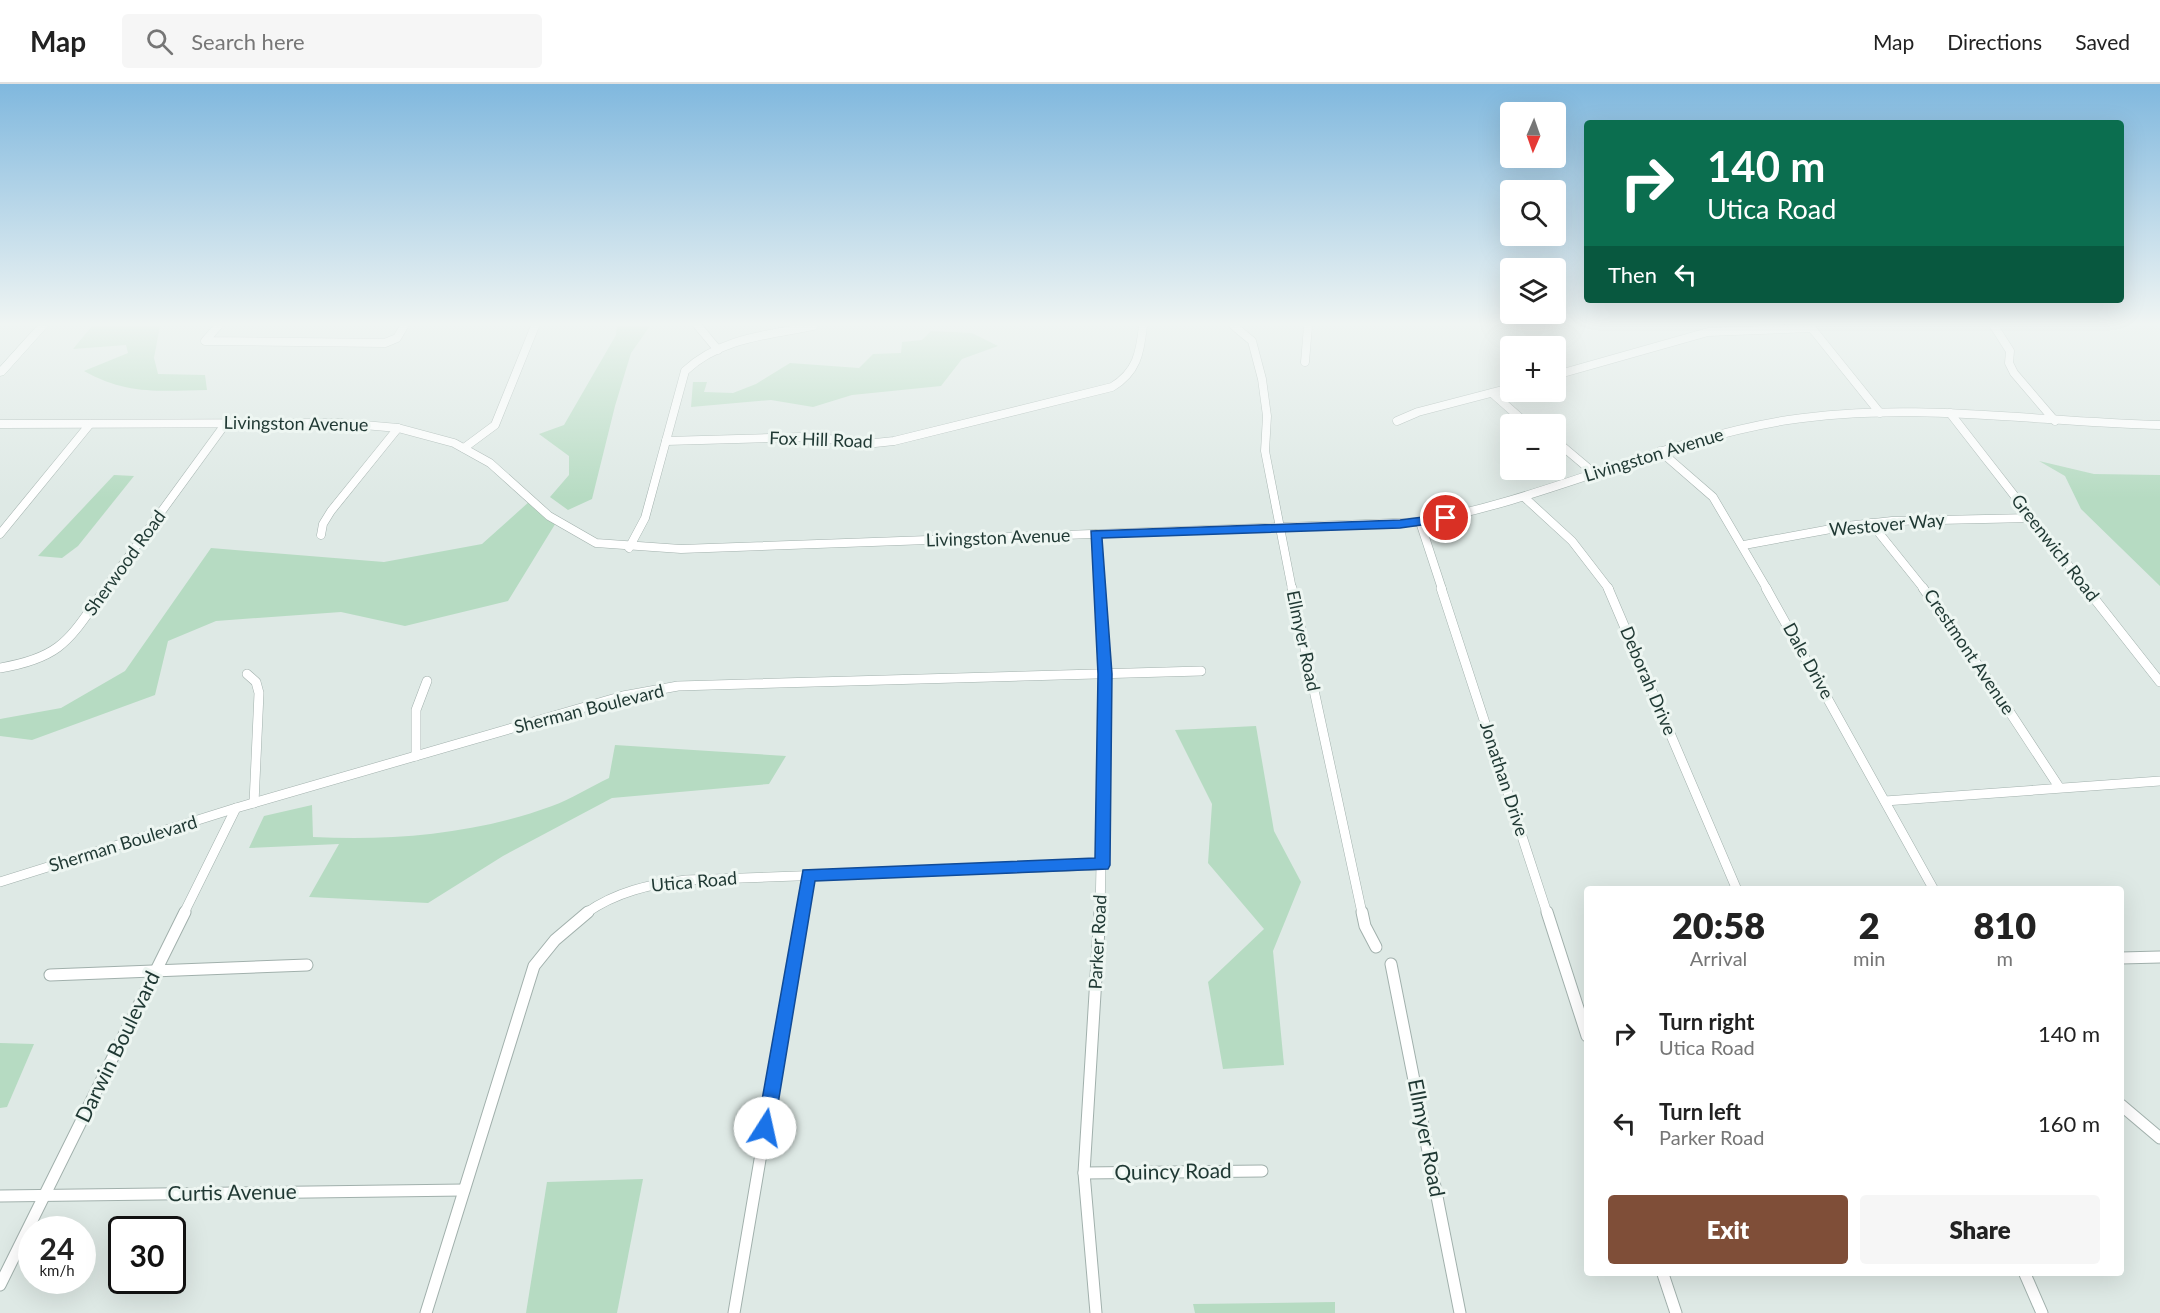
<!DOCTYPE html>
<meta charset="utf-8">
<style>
:root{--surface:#fff;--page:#f6f6f6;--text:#222;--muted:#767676;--line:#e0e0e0;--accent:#7f4e38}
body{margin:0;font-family:Lato,sans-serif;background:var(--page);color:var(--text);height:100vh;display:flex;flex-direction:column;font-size:22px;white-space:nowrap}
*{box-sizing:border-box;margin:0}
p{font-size:20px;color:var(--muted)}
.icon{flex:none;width:33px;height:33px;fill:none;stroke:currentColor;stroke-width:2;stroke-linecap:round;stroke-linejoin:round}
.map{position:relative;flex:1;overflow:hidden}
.drawer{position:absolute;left:1584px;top:802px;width:540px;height:390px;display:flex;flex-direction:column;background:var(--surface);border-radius:6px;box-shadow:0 6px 24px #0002}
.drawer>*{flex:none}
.banner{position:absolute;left:1584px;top:36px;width:540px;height:183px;border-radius:6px;box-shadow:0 6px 24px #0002;background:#0b6e4f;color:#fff;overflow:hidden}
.needle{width:39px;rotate:182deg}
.buttons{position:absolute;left:1500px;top:18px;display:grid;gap:12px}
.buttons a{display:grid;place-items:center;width:66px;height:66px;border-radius:6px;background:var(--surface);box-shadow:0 6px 24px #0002;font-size:30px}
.speed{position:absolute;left:18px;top:1132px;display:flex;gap:12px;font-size:30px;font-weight:700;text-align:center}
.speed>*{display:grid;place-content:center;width:78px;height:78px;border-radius:50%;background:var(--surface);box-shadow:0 6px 24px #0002;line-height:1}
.speed small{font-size:15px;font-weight:400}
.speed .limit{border:3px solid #111;border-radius:9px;background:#fff;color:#111}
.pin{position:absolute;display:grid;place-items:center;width:51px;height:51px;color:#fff;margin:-26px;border:3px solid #fff;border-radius:50%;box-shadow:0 2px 6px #0007}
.me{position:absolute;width:66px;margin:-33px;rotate:10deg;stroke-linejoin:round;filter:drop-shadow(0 0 4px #0008)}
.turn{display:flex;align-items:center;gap:21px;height:126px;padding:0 24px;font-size:27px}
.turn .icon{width:78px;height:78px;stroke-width:2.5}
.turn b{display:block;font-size:42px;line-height:51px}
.then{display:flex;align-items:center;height:57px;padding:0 24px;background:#0003;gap:12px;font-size:22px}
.eta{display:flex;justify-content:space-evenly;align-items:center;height:102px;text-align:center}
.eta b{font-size:36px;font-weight:800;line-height:42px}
.button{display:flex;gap:12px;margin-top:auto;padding:12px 24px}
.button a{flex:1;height:69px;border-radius:6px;background:var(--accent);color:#fff;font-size:24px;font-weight:800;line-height:69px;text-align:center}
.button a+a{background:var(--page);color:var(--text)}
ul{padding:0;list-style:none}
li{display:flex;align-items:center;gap:18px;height:90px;padding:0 24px}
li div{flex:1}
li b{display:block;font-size:22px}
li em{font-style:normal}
header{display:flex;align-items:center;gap:36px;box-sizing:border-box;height:84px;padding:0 30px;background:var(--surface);border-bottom:2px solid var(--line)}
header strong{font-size:28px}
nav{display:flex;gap:33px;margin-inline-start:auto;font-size:21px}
.search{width:420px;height:54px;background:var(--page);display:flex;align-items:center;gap:15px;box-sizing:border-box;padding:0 21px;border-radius:6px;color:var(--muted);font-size:22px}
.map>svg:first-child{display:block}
.green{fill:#b6dbc2}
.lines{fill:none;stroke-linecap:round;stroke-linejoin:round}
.street-far2-casing{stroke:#a1b0ac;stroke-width:9}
.street-far1-casing{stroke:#a1b0ac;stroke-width:10}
.street-casing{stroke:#a1b0ac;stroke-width:13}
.secondary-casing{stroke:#9db5ad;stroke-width:1}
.street-far2{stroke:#fff;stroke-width:8}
.street-far1{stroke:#fff;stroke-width:9}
.street{stroke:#fff;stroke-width:11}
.secondary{fill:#fff;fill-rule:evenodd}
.route{fill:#1a73e8;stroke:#114b97;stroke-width:1.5}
.labels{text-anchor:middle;stroke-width:6;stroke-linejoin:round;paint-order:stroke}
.street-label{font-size:18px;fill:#1f3833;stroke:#eef6f2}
.near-street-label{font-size:21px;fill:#1f3833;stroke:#eef6f2}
</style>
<header>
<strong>Map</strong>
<div class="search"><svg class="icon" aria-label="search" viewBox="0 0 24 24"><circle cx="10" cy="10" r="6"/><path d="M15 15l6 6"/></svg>Search here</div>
<nav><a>Map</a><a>Directions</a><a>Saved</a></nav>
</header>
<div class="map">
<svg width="2160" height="1229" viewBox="0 0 2160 1229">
<rect width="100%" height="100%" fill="#dee9e5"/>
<g class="green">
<path d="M92 242H160L154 274 158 290 205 291 207 306C159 307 127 311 84 287L128 269 126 261 73 265Z"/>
<path d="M617 242H650L631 269 615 322 592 415 568 426 550 413 569 391V372L539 350 564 341 616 251Z"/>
<path d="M931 247 972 249 998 262 962 275 941 302 852 311 813 323 771 316 691 323 693 298H707L704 308 733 309 756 300 790 279 859 284 873 270 901 269 902 258 922 256Z"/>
<path d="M2039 377 2094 390 2160 391V502L2081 425 2065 392Z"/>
<path d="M114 391 134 392 78 462 62 474 38 472Z"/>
<path d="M530 417 557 437 508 517 405 542 341 528 216 537 168 557 155 611 32 656 0 652V635L61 624 125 587 211 464 384 478 482 460Z"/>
<path d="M1256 642 1274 747 1301 798 1273 867 1284 981 1223 985 1208 898 1264 845 1208 779 1212 720 1175 646Z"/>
<path d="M615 661 786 672 769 700 612 714 503 772 428 819 309 813 339 760 249 764 264 732 312 721 313 753C393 757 476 750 552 722 571 715 590 703 609 694Z"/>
<path d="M0 959 34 960 7 1023 0 1024Z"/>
<path d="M643 1095 617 1229H526L547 1098Z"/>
<path d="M1335 1218V1229H1195L1193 1220Z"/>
</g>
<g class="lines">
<defs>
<g id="street-far2">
<path d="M218 242 205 257 385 259 397 254 404 242"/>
<path d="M698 242 718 266"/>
<path d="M1234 242 1252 257 1262 295 1267 332 1265 367 1292 505"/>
<path d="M1810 242 1880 329"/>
<path d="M1994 242 2010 267 2009 279 2014 289 2055 337"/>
<path d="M1305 278 1308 242"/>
<path d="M1556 291 1708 248 1811 244"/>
<path d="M1492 309 1527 340"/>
<path d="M1950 329 2087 505"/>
<path d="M1397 337 1418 328 1510 304"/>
<path d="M0 340 341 339 398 344 454 359 490 379 549 432 596 459 681 465 1420 438C1546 416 1661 356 1788 336 1911 317 2036 338 2160 341"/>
<path d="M666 357 804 353 875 359 894 357 1112 303C1137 288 1140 269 1143 242"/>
<path d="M1556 357 1594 389"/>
<path d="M464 364 495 341 535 242"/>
<path d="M1660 367 1713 413 1767 505"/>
<path d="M1524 413 1572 457 1609 505"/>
<path d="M1420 438 1442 505"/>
<path d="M1871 439 1924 505"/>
<path d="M0 450 90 340"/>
<path d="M1096 450 1100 505"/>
<path d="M321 451 323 440 331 427 398 344"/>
<path d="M1744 461 1847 442 1892 437 2031 434"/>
<path d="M629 464 645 434 685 287C720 254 768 251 813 242"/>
<path d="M105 505 226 339"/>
</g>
<g id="street-far1">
<path d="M1099 504 1105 589 1100 829"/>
<path d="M1292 504 1362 829"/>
<path d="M1441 504 1547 829"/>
<path d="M1608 504 1737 806"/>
<path d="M1766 504 1934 806"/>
<path d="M1923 504 1992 601 2059 703"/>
<path d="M2086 504 2160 598"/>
<path d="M0 584C65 573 70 553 106 504"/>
<path d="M247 590 256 598 259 609 254 719"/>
<path d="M416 672V626L427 597"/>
<path d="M1885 717 2160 697"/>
<path d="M0 798 236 724 623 612 678 602 1201 587"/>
<path d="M184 829 236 724"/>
<path d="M586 829C616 808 650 800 686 796L1103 781"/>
<path d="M801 829 808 790"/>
</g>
<g id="street">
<path d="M1362 828 1365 842 1376 863"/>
<path d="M1547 828 1587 952"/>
<path d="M2121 874 2160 873"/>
<path d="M1391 880 1460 1229"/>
<path d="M50 891 307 881"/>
<path d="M2121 1021 2160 1054"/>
<path d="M1084 1089 1262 1087"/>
<path d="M0 1112 464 1106"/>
<path d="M1663 1190 1676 1229"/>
<path d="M2025 1190 2042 1229"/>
<path d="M0 1201 185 828"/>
<path d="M426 1229 534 882 555 856 588 828"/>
<path d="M734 1229 802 828"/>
<path d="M1096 1229 1084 1089 1100 828"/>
</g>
<path id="secondary" d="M37 242H48L4 291 0 292V283Z"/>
</defs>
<use href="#street-far2" class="street-far2-casing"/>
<use href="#street-far1" class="street-far1-casing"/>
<use href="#street" class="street-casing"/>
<use href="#secondary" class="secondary-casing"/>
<use href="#street-far2" class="street-far2"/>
<use href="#street-far1" class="street-far1"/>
<use href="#street" class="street"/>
<use href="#secondary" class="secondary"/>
</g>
<linearGradient id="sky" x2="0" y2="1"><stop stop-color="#80b8de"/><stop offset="0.58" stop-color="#f0f5f3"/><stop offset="1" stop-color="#f0f5f3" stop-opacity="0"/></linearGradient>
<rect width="2160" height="414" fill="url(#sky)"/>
<path class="route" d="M1446 430 1450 431V437L1400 444 1102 454 1112 590 1110 781 1108 785 815 797 774 1044 772 1051 765 1053 759 1051 757 1044 803 786 1095 774 1098 590 1091 447 1400 436Z"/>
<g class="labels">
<g class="street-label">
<text transform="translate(296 340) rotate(1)" y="6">Livingston Avenue</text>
<text transform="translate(821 356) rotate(2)" y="6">Fox Hill Road</text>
<text transform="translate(1654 371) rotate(-17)" y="6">Livingston Avenue</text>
<text transform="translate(1887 441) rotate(-5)" y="6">Westover Way</text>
<text transform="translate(998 454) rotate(-2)" y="6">Livingston Avenue</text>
<text transform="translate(2055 464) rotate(52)" y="6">Greenwich Road</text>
<text transform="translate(125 479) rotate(-54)" y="6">Sherwood Road</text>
<text transform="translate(1303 557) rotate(78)" y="6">Ellmyer Road</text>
<text transform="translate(1969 568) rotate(56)" y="6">Crestmont Avenue</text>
<text transform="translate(1808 577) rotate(61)" y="6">Dale Drive</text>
<text transform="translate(1648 597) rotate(67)" y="6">Deborah Drive</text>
<text transform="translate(589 625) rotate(-14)" y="6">Sherman Boulevard</text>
<text transform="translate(1504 695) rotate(72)" y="6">Jonathan Drive</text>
<text transform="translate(123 760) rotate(-17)" y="6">Sherman Boulevard</text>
<text transform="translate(694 798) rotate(-5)" y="6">Utica Road</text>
<text transform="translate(1098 858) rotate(-87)" y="6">Parker Road</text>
</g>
<g class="near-street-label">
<text transform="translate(118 963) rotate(-64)" y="7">Darwin Boulevard</text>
<text transform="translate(1426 1054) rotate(79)" y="7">Ellmyer Road</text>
<text transform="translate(1173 1088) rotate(-1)" y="7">Quincy Road</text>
<text transform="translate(232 1109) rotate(-1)" y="7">Curtis Avenue</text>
</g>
</g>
</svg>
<div class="buttons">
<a><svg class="needle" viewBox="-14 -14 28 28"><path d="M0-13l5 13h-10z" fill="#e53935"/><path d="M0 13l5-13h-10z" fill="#767676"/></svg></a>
<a><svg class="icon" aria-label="search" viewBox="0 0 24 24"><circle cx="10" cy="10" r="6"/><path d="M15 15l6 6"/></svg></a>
<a><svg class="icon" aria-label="layers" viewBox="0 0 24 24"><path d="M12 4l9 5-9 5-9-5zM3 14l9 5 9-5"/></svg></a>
<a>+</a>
<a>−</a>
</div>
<div class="speed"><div>24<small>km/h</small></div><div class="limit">30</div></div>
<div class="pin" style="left:1446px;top:434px;background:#d93025"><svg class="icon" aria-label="arrive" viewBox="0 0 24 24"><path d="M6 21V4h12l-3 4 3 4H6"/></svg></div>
<svg class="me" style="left:765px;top:1044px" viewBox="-20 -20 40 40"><circle r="19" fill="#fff"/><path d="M0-13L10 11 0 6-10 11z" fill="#1a73e8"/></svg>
<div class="banner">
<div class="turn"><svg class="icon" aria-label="right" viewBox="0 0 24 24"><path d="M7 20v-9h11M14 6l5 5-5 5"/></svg><div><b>140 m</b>Utica Road</div></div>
<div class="then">Then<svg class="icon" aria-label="left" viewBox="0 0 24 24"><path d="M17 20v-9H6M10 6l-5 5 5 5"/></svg></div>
</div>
<section class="drawer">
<div class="eta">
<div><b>20:58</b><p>Arrival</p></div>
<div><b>2</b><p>min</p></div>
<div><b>810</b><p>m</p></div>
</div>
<ul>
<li><svg class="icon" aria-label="right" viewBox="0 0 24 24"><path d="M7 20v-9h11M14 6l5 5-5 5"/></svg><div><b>Turn right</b><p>Utica Road</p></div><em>140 m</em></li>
<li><svg class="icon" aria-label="left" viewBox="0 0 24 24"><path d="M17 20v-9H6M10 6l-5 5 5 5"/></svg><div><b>Turn left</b><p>Parker Road</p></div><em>160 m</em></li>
</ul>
<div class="button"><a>Exit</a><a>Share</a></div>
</section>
</div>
